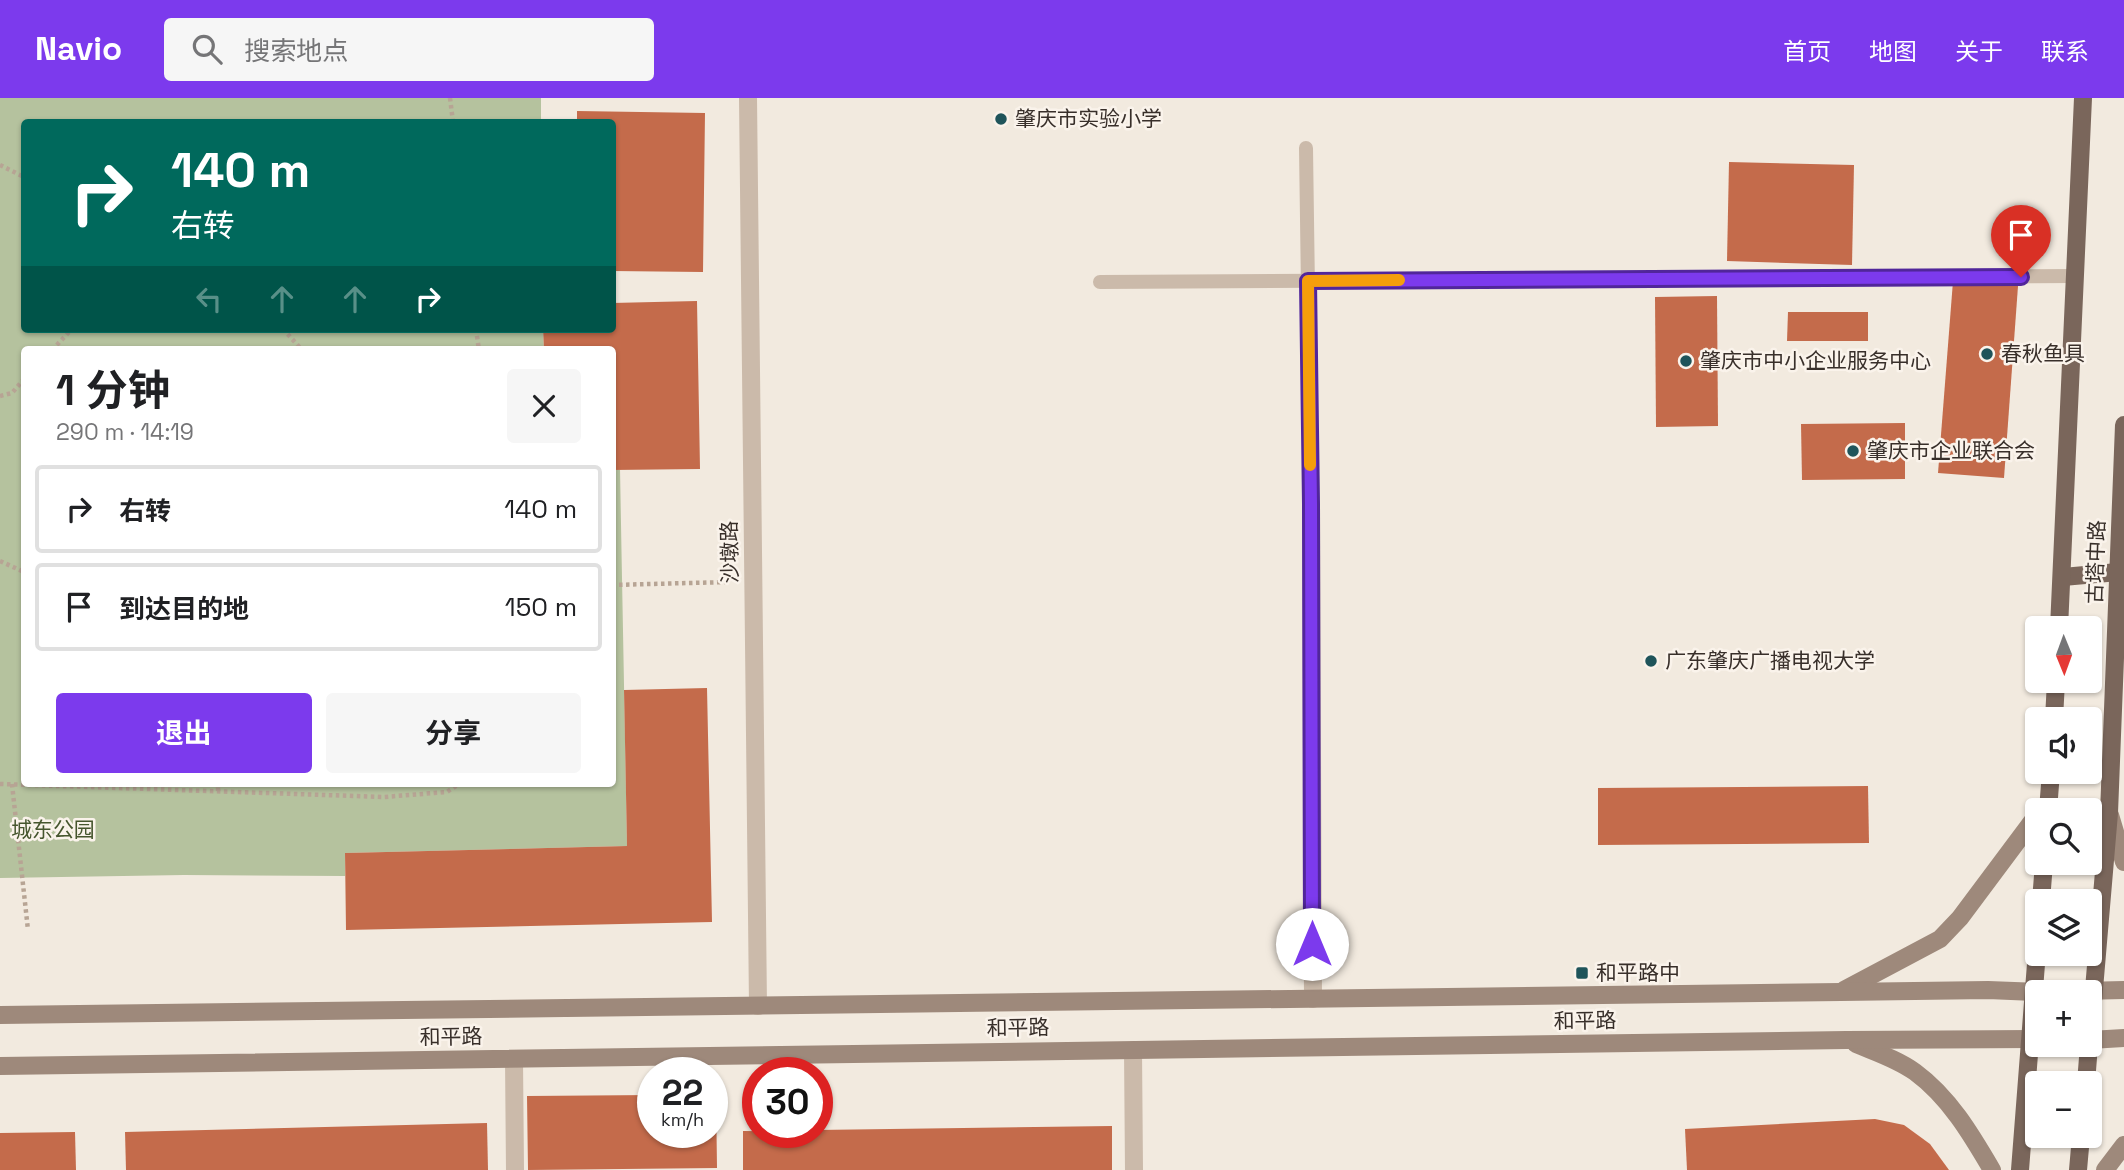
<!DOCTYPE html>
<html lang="zh">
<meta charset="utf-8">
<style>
:root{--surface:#fff;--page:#f6f6f6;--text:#202124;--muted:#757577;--line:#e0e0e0;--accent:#7c3aed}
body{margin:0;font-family:"Space Grotesk","Noto Sans SC",sans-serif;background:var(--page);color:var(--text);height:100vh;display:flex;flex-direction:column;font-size:26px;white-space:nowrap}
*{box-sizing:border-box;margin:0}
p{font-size:23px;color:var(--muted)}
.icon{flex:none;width:38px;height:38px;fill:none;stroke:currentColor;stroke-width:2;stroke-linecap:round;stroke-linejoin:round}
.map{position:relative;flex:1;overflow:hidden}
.details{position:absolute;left:21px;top:248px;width:595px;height:441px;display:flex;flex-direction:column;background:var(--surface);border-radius:7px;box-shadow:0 2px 5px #0004}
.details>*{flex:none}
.banner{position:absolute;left:21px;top:21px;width:595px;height:214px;border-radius:7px;box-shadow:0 2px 5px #0004;background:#00695c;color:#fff;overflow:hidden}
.needle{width:46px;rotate:179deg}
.controls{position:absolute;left:2025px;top:518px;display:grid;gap:14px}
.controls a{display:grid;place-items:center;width:77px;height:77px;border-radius:7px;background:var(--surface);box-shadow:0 2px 5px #0004;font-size:35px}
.speed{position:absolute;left:637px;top:959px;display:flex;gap:14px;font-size:35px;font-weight:700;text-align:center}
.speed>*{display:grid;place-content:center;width:91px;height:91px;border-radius:50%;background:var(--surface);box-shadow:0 2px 5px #0004;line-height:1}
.speed small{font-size:18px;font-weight:400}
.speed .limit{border:10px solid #d22;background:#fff;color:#111}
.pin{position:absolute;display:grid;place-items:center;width:60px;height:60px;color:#fff;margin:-72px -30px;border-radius:50% 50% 50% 0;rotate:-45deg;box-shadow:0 0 7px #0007}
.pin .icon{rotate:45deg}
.me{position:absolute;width:77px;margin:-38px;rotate:0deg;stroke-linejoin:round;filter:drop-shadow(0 0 5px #0008)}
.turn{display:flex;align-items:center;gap:24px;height:147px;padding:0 35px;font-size:32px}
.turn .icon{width:91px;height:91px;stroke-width:2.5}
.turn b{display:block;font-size:49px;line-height:60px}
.lanes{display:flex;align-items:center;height:66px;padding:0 35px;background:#0003;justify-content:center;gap:35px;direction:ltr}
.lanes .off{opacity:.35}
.round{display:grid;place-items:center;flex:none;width:74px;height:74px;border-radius:7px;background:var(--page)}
.head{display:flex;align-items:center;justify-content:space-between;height:119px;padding:0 35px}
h1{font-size:42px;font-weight:700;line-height:52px}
.primary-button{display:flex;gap:14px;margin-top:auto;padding:14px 35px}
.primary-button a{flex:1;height:80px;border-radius:7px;background:var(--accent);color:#fff;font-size:28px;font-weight:700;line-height:80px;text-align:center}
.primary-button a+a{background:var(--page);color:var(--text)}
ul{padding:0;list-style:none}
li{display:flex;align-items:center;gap:21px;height:88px;margin:0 14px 10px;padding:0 21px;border:4px solid var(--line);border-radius:7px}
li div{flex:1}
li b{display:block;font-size:26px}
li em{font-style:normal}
header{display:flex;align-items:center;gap:42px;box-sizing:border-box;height:98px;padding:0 35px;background:var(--accent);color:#fff}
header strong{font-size:33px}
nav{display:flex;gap:38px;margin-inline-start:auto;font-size:24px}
.search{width:490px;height:63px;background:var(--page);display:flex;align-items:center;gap:18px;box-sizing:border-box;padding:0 24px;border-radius:7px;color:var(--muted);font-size:26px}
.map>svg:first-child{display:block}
.green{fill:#b5c29e}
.building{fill:#c46b4b}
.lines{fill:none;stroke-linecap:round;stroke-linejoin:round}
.path{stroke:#b7a494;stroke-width:4.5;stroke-dasharray:3.5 3.5;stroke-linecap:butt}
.lane{stroke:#cbbaaa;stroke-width:14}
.street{stroke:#cbbaaa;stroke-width:18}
.secondary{stroke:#9e897b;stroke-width:18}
.primary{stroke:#7a665b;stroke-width:18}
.route-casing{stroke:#51269a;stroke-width:18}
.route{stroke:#7c3aed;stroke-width:12}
.slow{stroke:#f59e0b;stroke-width:12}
.poi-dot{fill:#1f545a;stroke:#faf3eb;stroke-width:2.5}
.labels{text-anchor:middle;stroke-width:5;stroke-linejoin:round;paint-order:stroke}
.poi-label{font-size:21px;fill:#382f2a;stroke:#faf3eb;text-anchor:start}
.street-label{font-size:21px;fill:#382f2a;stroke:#faf3eb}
.park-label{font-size:21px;fill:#46562e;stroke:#faf3eb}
</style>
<header>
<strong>Navio</strong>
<div class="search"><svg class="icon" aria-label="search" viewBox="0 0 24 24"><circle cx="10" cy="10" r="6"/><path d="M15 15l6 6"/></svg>搜索地点</div>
<nav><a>首页</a><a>地图</a><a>关于</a><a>联系</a></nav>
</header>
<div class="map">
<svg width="2124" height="1072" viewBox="0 0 2124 1072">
<rect width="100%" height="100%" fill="#f2eadf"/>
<path class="green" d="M0 0H541V24H24V231H543L544 252H24V686H612V372H620L627 748 345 755V778L184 777 0 780Z"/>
<g class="building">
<path d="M577 13 705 15 703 174 612 173V24H577Z"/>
<path d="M1729 64 1854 67 1852 167 1727 163Z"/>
<path d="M1953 183 2018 188 2004 380 1938 375Z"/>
<path d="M1717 198 1718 328 1656 329 1655 199Z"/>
<path d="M697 203 700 371 612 372V252H544L543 231H612V205Z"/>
<path d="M1788 214H1868V243H1787Z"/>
<path d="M1905 325V381L1802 382 1801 326Z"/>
<path d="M707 590 712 824 346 832 345 755 627 748 624 592Z"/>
<path d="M1868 688 1869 745 1598 747V690Z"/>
<path d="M712 996H716L717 1070 528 1072 527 998 653 997V1034H712Z"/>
<path d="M1875 1021 1904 1027 1930 1046 1949 1072H1687L1685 1031Z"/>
<path d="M487 1025 488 1072H126L125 1034Z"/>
<path d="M1112 1028V1072H743V1033L817 1034V1032Z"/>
<path d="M75 1034 76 1072H0V1035Z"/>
</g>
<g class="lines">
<g class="path">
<path d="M450 0 453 24"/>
<path d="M0 67 24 79"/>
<path d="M283 231 302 252"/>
<path d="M476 231 479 252"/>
<path d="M52 252 72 231"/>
<path d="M0 298 12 295 24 281"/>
<path d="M0 463 24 474"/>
<path d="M612 487 728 484"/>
<path d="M0 686 384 699 447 694 459 686"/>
<path d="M12 686 28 832"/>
<path d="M218 693V686"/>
</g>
<g class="lane">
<path d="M1306 50 1311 406"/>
<path d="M1100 184 2075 178"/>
</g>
<g class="street">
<path d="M748 0 758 908"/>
<path d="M1311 406 1313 901"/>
<path d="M1133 952 1134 1072"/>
<path d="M514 961 515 1072"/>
</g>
<g class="secondary">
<path d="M2110 717 2124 764"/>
<path d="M1844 892 1940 841 1960 820 2037 717"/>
<path d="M2038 894 2124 892"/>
<path d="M0 917 1841 894 1988 892 2037 894"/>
<path d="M2090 942 2124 940"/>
<path d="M1856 946C1875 954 1897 961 1915 974 1949 999 1971 1036 1992 1072"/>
<path d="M0 968 1846 942 2037 941"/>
<path d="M2105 1072 2124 1047"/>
</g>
<g class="primary">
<path d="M2063 479 2118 474"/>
<path d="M2059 530 2083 0"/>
<path d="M2054 621 2056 583"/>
<path d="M2048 712 2051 674"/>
<path d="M2041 803 2044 765"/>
<path d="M2090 938 2109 715 2124 327"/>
<path d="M2086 985 2089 947"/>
<path d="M2020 1072 2037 853"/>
<path d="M2078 1072 2081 1038"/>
</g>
</g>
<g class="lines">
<defs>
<path id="route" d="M1312 846 1311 406 1308 183 2021 179"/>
</defs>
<use href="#route" class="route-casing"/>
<use href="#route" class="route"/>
<path class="slow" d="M1310 367 1308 183 1399 182"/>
</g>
<g class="poi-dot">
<circle cx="1001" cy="21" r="7"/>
<circle cx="1987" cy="256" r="7"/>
<circle cx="1686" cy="263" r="7"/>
<circle cx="1853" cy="353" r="7"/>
<circle cx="1651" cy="563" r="7"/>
<rect x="1575" y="868" width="14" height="14" rx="3.5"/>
</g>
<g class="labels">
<g class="poi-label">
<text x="1015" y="28">肇庆市实验小学</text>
<text x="2001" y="263">春秋鱼具</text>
<text x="1700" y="270">肇庆市中小企业服务中心</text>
<text x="1867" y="360">肇庆市企业联合会</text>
<text x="1665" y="570">广东肇庆广播电视大学</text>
<text x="1596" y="882">和平路中</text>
</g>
<g class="street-label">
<text transform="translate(730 454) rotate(-91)" y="7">沙墩路</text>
<text transform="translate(2096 464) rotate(-88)" y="7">古塔中路</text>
<text transform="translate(1585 923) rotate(-1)" y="7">和平路</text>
<text transform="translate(1018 930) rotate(-1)" y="7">和平路</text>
<text transform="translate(451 939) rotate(-1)" y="7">和平路</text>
</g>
<g class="park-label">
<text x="53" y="739">城东公园</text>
</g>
</g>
</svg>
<div class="controls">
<a><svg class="needle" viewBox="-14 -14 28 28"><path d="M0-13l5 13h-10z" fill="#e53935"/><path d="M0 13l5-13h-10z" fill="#757577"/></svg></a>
<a><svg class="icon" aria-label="sound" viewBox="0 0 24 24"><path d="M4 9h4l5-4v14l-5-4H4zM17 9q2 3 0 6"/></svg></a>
<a><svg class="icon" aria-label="search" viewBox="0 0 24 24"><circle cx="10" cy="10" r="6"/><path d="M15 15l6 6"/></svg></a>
<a><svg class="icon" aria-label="layers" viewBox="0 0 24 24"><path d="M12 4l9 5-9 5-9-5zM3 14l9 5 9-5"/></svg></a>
<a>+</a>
<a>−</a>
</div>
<div class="speed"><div>22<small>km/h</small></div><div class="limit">30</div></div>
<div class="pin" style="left:2021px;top:179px;background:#d93025"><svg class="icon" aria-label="arrive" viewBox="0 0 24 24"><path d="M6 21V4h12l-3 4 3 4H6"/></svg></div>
<svg class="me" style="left:1312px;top:846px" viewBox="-20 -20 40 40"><circle r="19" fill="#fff"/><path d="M0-13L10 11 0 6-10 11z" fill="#7c3aed"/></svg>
<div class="banner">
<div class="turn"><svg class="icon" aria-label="right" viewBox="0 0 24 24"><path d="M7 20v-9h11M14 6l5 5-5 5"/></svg><div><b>140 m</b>右转</div></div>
<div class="lanes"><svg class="icon off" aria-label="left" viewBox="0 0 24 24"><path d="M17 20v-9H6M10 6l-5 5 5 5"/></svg><svg class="icon off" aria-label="ahead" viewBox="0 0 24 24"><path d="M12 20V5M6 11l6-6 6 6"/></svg><svg class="icon off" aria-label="ahead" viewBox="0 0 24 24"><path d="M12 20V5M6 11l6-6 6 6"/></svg><svg class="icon" aria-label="right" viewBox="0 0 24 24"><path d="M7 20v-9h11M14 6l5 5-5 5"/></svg></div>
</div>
<section class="details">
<div class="head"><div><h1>1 分钟</h1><p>290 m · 14:19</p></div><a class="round"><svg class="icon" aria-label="close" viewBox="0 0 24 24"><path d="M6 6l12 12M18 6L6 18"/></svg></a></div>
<ul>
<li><svg class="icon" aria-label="right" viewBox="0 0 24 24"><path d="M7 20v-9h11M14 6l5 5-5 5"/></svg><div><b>右转</b></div><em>140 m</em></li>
<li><svg class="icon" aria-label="arrive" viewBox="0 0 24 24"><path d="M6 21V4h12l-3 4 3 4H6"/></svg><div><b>到达目的地</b></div><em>150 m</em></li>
</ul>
<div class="primary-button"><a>退出</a><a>分享</a></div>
</section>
</div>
